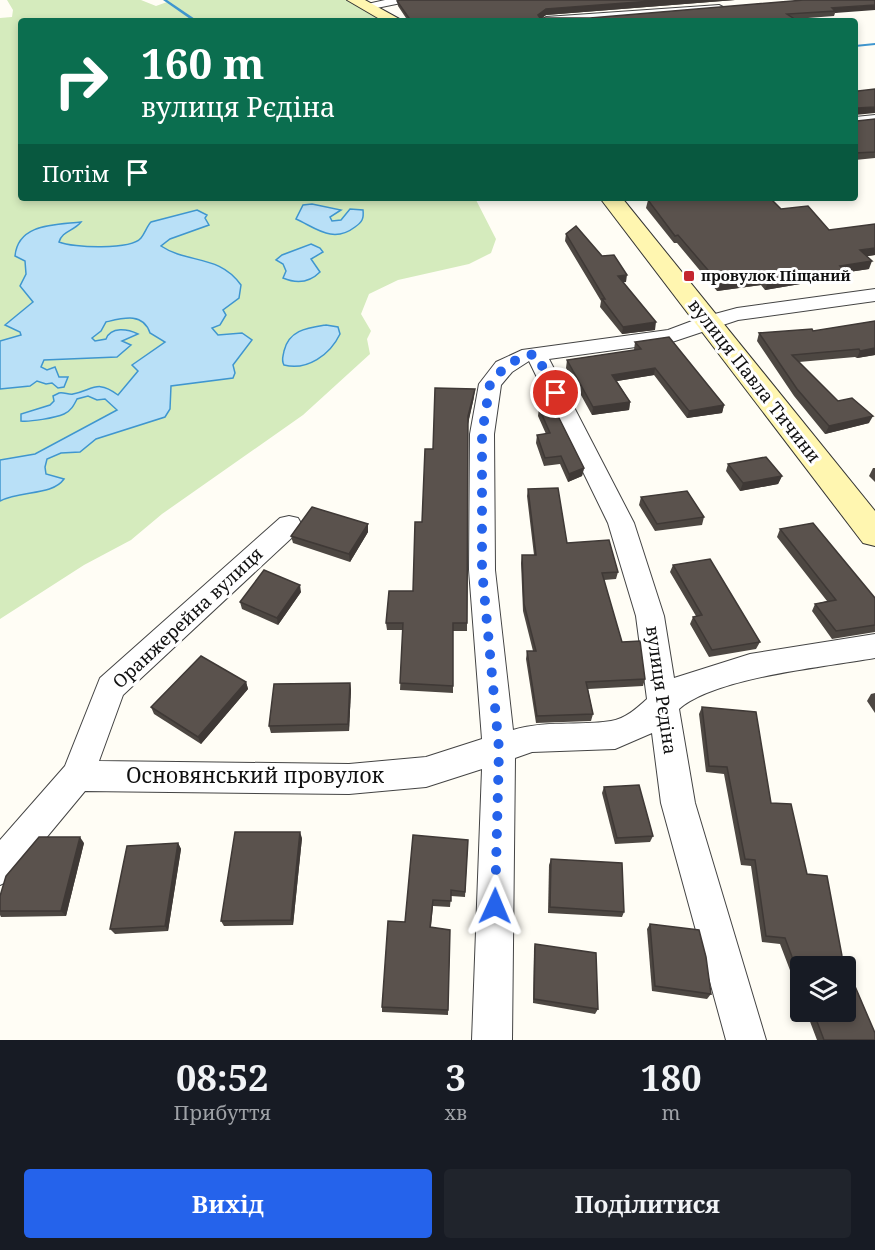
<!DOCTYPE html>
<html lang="uk">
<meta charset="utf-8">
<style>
:root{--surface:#171b24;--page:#20242c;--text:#f1f3f6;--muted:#9ea1a6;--accent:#2563eb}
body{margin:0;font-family:"Noto Serif",serif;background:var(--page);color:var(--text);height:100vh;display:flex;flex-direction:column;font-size:22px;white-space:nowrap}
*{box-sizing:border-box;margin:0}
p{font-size:20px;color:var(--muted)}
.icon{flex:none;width:33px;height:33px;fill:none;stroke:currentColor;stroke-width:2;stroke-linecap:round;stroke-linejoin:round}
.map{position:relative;height:1040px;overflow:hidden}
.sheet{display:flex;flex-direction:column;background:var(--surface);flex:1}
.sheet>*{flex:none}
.guide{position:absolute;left:18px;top:18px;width:840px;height:183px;border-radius:6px;box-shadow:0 3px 9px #0003;background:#0b6e4f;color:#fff;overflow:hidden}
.tools{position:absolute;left:790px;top:956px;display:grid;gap:12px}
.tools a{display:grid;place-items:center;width:66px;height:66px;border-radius:6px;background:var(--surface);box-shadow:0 3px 9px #0003;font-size:30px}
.pin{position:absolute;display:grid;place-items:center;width:51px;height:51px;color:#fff;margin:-26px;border:3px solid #fff;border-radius:50%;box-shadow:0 2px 6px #0007}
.me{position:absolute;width:66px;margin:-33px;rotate:1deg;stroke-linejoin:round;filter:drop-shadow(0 0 4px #0008)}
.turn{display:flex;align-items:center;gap:21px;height:126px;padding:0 24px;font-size:27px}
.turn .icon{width:78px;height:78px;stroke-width:2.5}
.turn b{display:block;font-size:42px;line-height:51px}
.then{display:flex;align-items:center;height:57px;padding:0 24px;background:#0003;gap:12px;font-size:22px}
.eta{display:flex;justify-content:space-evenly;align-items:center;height:102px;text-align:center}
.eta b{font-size:36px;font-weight:700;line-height:42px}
.action{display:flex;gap:12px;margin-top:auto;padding:12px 24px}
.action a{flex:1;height:69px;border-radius:6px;background:var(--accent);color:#fff;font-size:24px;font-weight:700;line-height:69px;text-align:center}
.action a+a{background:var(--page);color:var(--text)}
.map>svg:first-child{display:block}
.green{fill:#d5ebbd}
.water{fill:#b9e0f7;stroke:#3f96cf;stroke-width:1.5}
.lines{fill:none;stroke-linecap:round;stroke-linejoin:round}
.stream{fill:#3f96cf;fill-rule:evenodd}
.street-casing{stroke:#444;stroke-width:2}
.secondary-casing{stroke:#333;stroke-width:2}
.street{fill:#fff;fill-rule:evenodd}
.secondary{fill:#fff6b0;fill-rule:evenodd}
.wall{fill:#4d4742}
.shaded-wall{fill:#3f3936}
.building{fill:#5a524d;stroke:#3f3936;stroke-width:1.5}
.route{stroke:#2563eb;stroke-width:10;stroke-dasharray:0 18}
.poi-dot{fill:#c4262e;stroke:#fff;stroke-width:2}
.labels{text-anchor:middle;stroke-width:6;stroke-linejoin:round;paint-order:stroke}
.far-poi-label{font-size:15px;font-weight:bold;fill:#111;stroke:#fff;text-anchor:start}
.street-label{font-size:18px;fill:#111;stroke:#fff}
.near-street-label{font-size:21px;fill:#111;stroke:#fff}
</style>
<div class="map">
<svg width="875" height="1040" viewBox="0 0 875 1040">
<rect width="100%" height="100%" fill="#fffdf5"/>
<path class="green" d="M7 0H141L156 6 167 2 165 0H354L393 21H21V198H475L496 239 491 253 469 264 398 280 369 294 361 314 371 331 367 339 370 354 303 415 162 514 131 540 84 565 0 619V18L12 17 13 10Z"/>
<g class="water">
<path d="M312 204 341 210 330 217 332 221 341 220 350 209 363 210C364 219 362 222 355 227 333 244 316 228 296 219L303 205Z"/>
<path d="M197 210 207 215 205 218 209 225 170 239 161 246C188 264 219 254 241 285L239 298 223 310 226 315 220 325 212 328 218 335 242 333 252 340 233 365 235 373 233 378 171 386 170 409 165 417 96 439 80 452 61 453 47 459 45 467 46 474 64 479C52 496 21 490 0 501V460L35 454 117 410 105 399 97 400 88 396 77 399C74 405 71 411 64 414 55 418 30 422 21 421V414L50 405 54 401 53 396 59 393C64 392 69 395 73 394 93 390 97 379 118 395L138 371 132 365 165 342 150 333C143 312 123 318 106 322L101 331 92 338 95 341 106 339C111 326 128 329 138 334L122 341 131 345 117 357 44 360 41 367 47 370 55 367 59 377H68L64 387 58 388 52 383 46 384 37 381 30 386 0 389V341L21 335 20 332 5 325 33 302 20 286 26 274 25 261 15 256C18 223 56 225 81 222 74 231 62 231 59 242 73 248 131 250 141 238 145 233 147 226 151 222Z"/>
<path d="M311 244 320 248 323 252 311 259 320 272C309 283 297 284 283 278L286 271 283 264 276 260 282 255Z"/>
<path d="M326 325 338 327 340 334C330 355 307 371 284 365 281 360 283 357 284 351 289 330 307 328 326 325Z"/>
</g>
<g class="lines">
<g class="stream">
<path d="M163 0H167L198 21H193Z"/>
<path d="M875 43V45L855 47V45Z"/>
</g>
<defs>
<g id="street">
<path d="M385 0H408L406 2 367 10 361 7 363 5Z"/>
<path d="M719 5 725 8 723 10 593 21H540L546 17Z"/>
<path d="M875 115V123L855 125V117Z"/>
<path d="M875 289V301L738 320 672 342 549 359 634 523 664 616 674 678 750 654 875 634V658C825 667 716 677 679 709L695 803 766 1040H726L661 803 652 733 615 749 532 752 515 758 512 1040H472L482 769 426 787 349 794 85 791 12 879 0 885V840L65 766 100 678 280 518 289 516 298 518 302 525 298 532 123 695 99 761 349 764 426 757 482 739 469 570 470 434 479 384 496 362 522 350 668 330 700 318 737 308ZM529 361 608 523 636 616 647 699C637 708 625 719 611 721 578 726 545 720 513 730L495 570 494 434 501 385 512 372Z"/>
</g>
<g id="secondary">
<path d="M347 0H365L403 21H383Z"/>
<path d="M600 198H622L875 511V546L863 543Z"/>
</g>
</defs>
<use href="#street" class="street-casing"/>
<use href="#secondary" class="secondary-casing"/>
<use href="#street" class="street"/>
<use href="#secondary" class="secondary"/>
</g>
<g class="wall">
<path d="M400 0H735L546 15 542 18H590L875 0 835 13 834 16 795 19 796 20 795 21H408L398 6 397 1Z"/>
<path d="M855 119 857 121 875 119V158L855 160Z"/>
<path d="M648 200 781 209 829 230 875 255 867 256 869 269 842 273 841 277 765 290 761 285 717 291 677 243H674L646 208Z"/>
<path d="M566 234 602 256 626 282H623L655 330 622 334 600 307 601 301 565 241Z"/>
<path d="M875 321V355L857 358 855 357 799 362 838 401 869 423 825 434 794 396 757 341 759 333 813 331Z"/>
<path d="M635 342 724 405 722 413 687 418 654 375 617 381 630 402 629 410 592 415 566 368 567 360 634 350Z"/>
<path d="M474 397 468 423 467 631H453V693L400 690 403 630H387L386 623 413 591 422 522Z"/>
<path d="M539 408 584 468 582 476 568 482 560 464 544 466 536 443 537 435 546 434 538 416Z"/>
<path d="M728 464 782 476 778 484 740 491 726 471Z"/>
<path d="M873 468H875V482L869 476Z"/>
<path d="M528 489 567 543 618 572 616 579 604 580 622 642 645 679 643 686 588 689 593 714 591 721 536 723 526 659 527 651H533L523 611 521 563 522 555H534L527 496Z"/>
<path d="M641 497 704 517 702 525 655 531 639 505Z"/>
<path d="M780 529 875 598V632L832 639 812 611 815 604 827 601 777 537Z"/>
<path d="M368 532 350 562 293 543 291 536Z"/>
<path d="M673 565 760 642 756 649 709 657 690 624 693 617 696 616 670 572Z"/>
<path d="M301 592 278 625 242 609 240 602Z"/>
<path d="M246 682 248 689 201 744 154 714 151 707Z"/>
<path d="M350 683 351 690 349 731 271 733 269 726Z"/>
<path d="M875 693V713L867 701 871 694Z"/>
<path d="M702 707 771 803 807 874 842 956 875 1040H817L806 1011H846L801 966V999L780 944 762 942 751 866 741 865 724 774 706 772 699 714Z"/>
<path d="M604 787 653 836 650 842 615 844 602 793Z"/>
<path d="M302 838 293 925 224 926 221 921Z"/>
<path d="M468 840 465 897 451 896 450 907 433 906 431 927 450 930 448 1015 382 1012V1007L405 922Z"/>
<path d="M84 843 66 916 1 917 0 915V896Z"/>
<path d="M178 843 181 849 168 931 115 934 110 929Z"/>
<path d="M551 859 624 912 622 917 548 913 549 865Z"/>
<path d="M650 924 711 994 707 999 652 991 647 929Z"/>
<path d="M535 944 598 1009 595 1014 533 1003 534 949Z"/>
</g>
<g class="shaded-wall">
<path d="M665 0H735L546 15 538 21V15L546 9Z"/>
<path d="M875 5V10L835 13V11L832 8Z"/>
<path d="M875 107V113L855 115V111L857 108Z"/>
<path d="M875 248V255L856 258 860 250Z"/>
<path d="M872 261 869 269 842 273 841 277 765 290 768 282 840 266Z"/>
<path d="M627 275 626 282 617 283 618 276Z"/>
<path d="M763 277 761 285 717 291 719 283Z"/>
<path d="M656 322 655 330 622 334 623 327Z"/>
<path d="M875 348V355L857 358 860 351Z"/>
<path d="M655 368 654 375 611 382 612 375Z"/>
<path d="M475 389 474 397 468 424V416Z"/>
<path d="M630 402 629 410 592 415 593 407Z"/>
<path d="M724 405 722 413 687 418 689 411Z"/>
<path d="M873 416 869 423 825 434 829 426Z"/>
<path d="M584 468 582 476 568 482 569 474Z"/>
<path d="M782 476 778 484 740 491 743 483Z"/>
<path d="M368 524V532L350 562 349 554Z"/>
<path d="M300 585 301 592 278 625 277 618Z"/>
<path d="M246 682 248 689 201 744 198 737Z"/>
<path d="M350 683 351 690 349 731 348 724Z"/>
<path d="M300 832 302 838 293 925 291 920Z"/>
<path d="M80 837 84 843 66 916 61 911Z"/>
<path d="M178 843 181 849 168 931 165 926Z"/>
</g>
<g class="building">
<path d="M400 0H665L546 9 538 15 540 18H590L804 0H875V5L832 8 835 11 787 14 796 20 782 21H411L397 1Z"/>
<path d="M855 88 858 91 875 89V107L857 108 855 111Z"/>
<path d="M855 119 857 121 875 119V152L855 153Z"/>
<path d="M685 198H770L781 209 808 206 829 230 875 224V248L860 250 872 261 840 266 844 270 768 282 763 277 719 283 678 235 675 236 648 200Z"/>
<path d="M576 226 602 256 614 255 627 275 618 276 656 322 623 327 602 299H605L566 234Z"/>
<path d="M875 321V348L860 351 859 349 792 355 838 401 852 398 873 416 829 426 797 389 759 333 812 329 813 331Z"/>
<path d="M669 337 724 405 689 411 655 368 612 375 630 402 593 407 567 360 641 349 635 342Z"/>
<path d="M435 388 475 389 468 416 467 623H453V686L400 683 403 623H386L389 591H413L415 522H422L425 449H433Z"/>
<path d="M553 406 584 468 569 474 561 456 545 458 537 435 550 433 539 408Z"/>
<path d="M766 457 782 476 743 483 728 464Z"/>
<path d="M558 488 567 543 609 540 618 572 602 573 622 642 640 641 645 679 586 682 593 714 537 716 527 651H536L524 604 522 555H536L528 489Z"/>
<path d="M687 491 704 517 657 524 641 497Z"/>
<path d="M312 507 368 524 349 554 291 536Z"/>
<path d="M813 523 875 598V625L836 631 815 604 836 600 780 529Z"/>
<path d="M710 559 760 642 712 650 693 617 702 615 673 565Z"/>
<path d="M264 570 300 585 277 618 240 602Z"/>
<path d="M201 656 246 682 198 737 151 707Z"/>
<path d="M350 683 348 724 269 726 274 684Z"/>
<path d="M702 707 756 712 771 803 791 804 807 874 827 876 842 956 875 1033V1040H824L813 1011H846V966H801V981L785 938 766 936 755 860 745 859 727 767 709 766Z"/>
<path d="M639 785 653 836 617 838 604 787Z"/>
<path d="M235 832H300L291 920 221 921Z"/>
<path d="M413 835 468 840 465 892 451 890V901L433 900 430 927 450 930 448 1010 382 1007 388 921 405 922Z"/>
<path d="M39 837H80L61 911H0V896L6 876Z"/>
<path d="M178 843 165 926 110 929 127 846Z"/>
<path d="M551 859 622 863 624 912 550 907Z"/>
<path d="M650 924 699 930 706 957 711 994 655 986Z"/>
<path d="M535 944 596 953 598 1009 534 999Z"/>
</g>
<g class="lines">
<path class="route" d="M495 906 499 749 482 570V434L490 384 504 368 522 356 536 354 556 393"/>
</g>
<rect class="poi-dot" x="683" y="270" width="12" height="12" rx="3"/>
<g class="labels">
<g class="far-poi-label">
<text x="701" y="281">провулок Піщаний</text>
</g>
<g class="street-label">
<text transform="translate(754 381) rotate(52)" y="6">вулиця Павла Тичини</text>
<text transform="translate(188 618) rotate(-43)" y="6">Оранжерейна вулиця</text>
<text transform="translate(661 690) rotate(82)" y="6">вулиця Рєдіна</text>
</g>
<g class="near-street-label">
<text x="255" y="783">Основянський провулок</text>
</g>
</g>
</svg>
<div class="tools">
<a><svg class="icon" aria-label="layers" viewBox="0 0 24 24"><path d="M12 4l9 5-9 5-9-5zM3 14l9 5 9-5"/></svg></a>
</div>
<div class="pin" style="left:556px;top:393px;background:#d93025"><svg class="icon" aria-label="arrive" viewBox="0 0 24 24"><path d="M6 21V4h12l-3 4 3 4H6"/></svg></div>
<svg class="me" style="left:495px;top:906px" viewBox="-20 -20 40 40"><path d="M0-17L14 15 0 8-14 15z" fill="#2563eb" stroke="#fff" stroke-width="4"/></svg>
<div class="guide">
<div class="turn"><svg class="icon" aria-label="right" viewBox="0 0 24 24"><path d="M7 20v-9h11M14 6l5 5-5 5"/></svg><div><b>160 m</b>вулиця Рєдіна</div></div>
<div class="then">Потім<svg class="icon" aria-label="arrive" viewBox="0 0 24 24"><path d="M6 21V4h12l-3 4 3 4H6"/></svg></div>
</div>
</div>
<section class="sheet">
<div class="eta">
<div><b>08:52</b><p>Прибуття</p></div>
<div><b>3</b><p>хв</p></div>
<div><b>180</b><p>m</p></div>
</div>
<div class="action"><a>Вихід</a><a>Поділитися</a></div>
</section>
